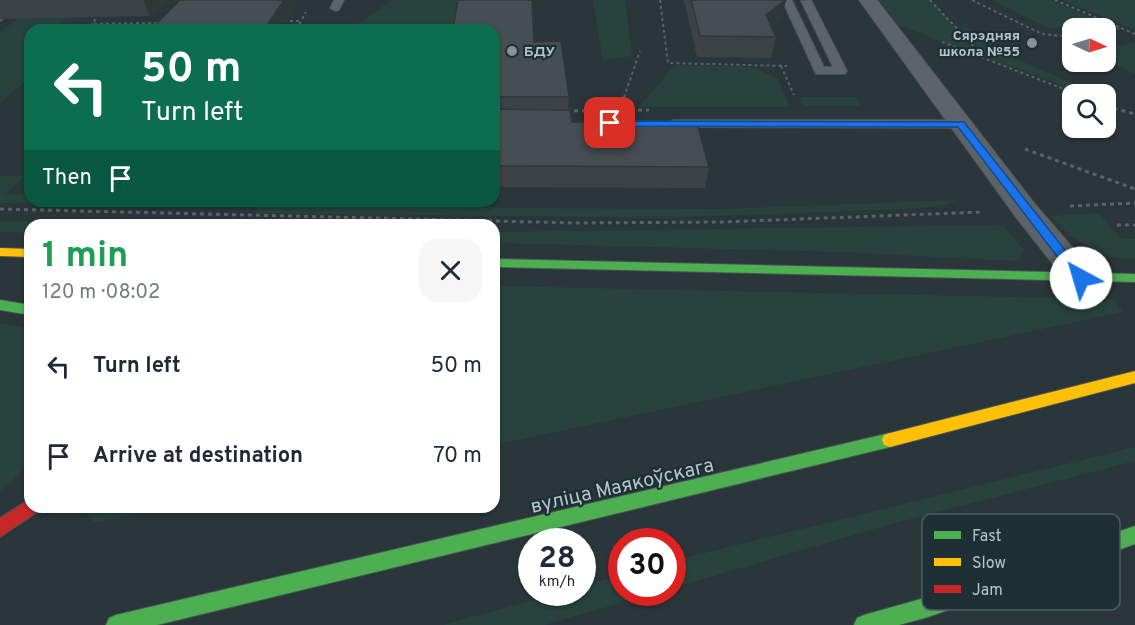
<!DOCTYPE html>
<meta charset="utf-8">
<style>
:root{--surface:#fff;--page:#f6f6f7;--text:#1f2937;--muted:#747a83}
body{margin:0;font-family:Overpass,sans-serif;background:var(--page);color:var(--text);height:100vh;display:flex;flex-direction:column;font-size:22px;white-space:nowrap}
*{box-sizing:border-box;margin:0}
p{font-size:20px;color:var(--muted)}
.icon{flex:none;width:33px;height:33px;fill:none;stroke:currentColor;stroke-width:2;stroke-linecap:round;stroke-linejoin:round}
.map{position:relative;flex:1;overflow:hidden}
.side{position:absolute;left:24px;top:219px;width:476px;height:294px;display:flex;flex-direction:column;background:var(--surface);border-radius:18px;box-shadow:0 2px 4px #0004}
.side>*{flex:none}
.hud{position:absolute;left:24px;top:24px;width:476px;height:183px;border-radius:18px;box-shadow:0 2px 4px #0004;background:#0b6e4f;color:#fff;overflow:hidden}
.needle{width:39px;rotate:94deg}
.fabs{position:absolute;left:1062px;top:18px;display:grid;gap:12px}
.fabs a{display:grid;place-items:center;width:54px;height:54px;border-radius:12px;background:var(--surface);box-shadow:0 2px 4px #0004;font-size:30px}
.speed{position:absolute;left:518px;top:528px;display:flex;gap:12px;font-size:30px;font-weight:700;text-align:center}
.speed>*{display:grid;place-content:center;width:78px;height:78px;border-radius:50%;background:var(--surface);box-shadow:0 2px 4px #0004;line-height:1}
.speed small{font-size:15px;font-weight:400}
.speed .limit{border:9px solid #d22;background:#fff;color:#111}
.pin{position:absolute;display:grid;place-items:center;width:51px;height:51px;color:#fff;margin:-26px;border-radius:12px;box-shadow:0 3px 9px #0006}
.me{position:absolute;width:66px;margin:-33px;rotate:321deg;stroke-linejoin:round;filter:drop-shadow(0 0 4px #0008)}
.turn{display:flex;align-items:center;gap:21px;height:126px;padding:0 18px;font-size:27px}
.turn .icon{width:78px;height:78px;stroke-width:2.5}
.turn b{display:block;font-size:42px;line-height:51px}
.then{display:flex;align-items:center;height:57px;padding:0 18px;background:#0003;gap:12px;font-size:22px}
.round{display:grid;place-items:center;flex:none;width:63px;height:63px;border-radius:18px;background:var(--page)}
.head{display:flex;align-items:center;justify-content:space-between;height:102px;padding:0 18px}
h1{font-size:36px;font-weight:700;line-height:45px;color:#1e9e55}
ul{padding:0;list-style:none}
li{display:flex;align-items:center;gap:18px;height:90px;padding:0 18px}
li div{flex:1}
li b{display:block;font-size:22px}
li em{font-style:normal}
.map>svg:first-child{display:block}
.green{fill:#28423e}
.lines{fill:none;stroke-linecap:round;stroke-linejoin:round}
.lane-casing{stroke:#495155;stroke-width:2}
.street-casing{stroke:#495155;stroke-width:2}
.fast-casing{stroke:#495357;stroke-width:2}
.slow-casing{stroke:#495357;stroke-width:2}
.jam-casing{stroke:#495357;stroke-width:2}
.path-far1{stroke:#5a6365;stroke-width:2;stroke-dasharray:3 3;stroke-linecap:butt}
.path{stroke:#5a6365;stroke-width:3;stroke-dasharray:4 4;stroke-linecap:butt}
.lane{fill:#5c6469;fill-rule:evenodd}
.street{fill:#5c6469;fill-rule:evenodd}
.fast{fill:#4caf50;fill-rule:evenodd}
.slow{fill:#ffc107;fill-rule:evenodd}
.jam{fill:#c62828;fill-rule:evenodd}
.wall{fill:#3b4347}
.shaded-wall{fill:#303739}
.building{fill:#454e52;stroke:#303739;stroke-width:1.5}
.route{fill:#1a73e8;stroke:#114b97;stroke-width:1.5}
.poi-dot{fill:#859399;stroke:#1e2f36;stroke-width:2}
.labels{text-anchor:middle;stroke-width:4.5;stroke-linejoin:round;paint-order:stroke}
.far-poi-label{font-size:14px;font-weight:bold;fill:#b6c5cb;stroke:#1e2f36;text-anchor:end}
.near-street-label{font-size:20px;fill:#b6c5cb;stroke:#1e2f36}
.key{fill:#1e2f36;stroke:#4c5c63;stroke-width:1.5}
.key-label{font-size:16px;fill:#b6c5cb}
</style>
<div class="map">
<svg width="1135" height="625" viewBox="0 0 1135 625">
<rect width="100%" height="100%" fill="#2b363b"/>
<g class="green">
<path d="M44 0H84L52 30H30V77L0 103V32Z"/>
<path d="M392 0H463L458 30H349Z"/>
<path d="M593 0H625L632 56 603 60Z"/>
<path d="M879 0H930L985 58 899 25Z"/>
<path d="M992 0H1051L1096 20 1051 29Z"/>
<path d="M1063 0H1135V30Z"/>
<path d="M966 27 1014 58 1097 94H1085L987 57 960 28Z"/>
<path d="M1135 42V74L1106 60V49Z"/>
<path d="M675 65 751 67 777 78 790 107H639Z"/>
<path d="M798 97H857L862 106H803Z"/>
<path d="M0 176H25L5 194 30 195V201H241L243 207 0 203Z"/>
<path d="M958 200 939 206 906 209 665 218 254 213 262 201 512 208 720 209Z"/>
<path d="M1098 213 1122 239H1135V259C1100 260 1072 241 1051 216Z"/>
<path d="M0 221 212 225H30V233L0 232Z"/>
<path d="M1003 225 1023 249 1020 258 1014 261 840 252 494 243V232Z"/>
<path d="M494 286 1112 299 1123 312 494 445Z"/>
<path d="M0 323 30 329V464L0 491Z"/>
<path d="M1135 447V461L895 523 672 588V561Z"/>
<path d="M85 507H177L94 522 82 510Z"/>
<path d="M621 575V592L655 593 544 625H443L559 593 582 592V586Z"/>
</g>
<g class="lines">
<defs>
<g id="lane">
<path d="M334 0H344L339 10 335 11 330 8Z"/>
<path d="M782 0H792L824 67H833L801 1 811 0 847 71 845 74H816Z"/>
<path d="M673 120H961L968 124 961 128 668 127 666 124Z"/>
</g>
<path id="street" d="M859 0H877L1035 204 1092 270 1097 278 1092 286 1081 289 1070 286 1015 216Z"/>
<g id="fast">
<path d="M494 259 1135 274V282L494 267Z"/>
<path d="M0 300 30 305V315L0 310Z"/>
<path d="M890 433 896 435 898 440 896 445 890 447 157 625H106L109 618 116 615Z"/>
<path d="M1135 526V544L928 617 899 625H854L857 618 864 615 928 597Z"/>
</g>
<g id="slow">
<path d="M0 248 30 249V257L0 256Z"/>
<path d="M1135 371V383L890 447 884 445 882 440 884 435 890 433Z"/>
</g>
<path id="jam" d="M30 499V507H39L36 513 0 537V518Z"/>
</defs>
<use href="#lane" class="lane-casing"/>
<use href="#street" class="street-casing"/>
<use href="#fast" class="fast-casing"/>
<use href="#slow" class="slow-casing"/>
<use href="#jam" class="jam-casing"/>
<g class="path-far1">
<path d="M660 0 668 63 787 66"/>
<path d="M930 0 982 55"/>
<path d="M972 0 1042 34 1072 37"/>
<path d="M1055 0 1135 34"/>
<path d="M0 21 7 16"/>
<path d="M284 21H301"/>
<path d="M94 24 160 23"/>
<path d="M73 30 94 24 96 13"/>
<path d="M282 30 300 23 306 12"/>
<path d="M1106 32 1119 29"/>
<path d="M942 42 1077 94"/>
<path d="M781 66 794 95"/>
<path d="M622 103 640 51"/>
</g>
<g class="path">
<path d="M1106 106 1135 114"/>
<path d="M620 110 623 102"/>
<path d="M566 111 649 110"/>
<path d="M1025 149 1135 189"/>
<path d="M1070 206 1135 203"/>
<path d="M0 209 576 223 722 222 983 212"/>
<path d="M1117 225H1135"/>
</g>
<use href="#lane" class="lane"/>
<use href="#street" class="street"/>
<use href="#fast" class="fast"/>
<use href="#slow" class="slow"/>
<use href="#jam" class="jam"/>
</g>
<g class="wall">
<path d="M0 0H167L150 16 0 19Z"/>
<path d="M684 0H786L781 20 772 27 776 37 771 58 697 57Z"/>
<path d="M494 30 534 42 569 97 568 110 572 122 709 167 705 188 494 187Z"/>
</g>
<g class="shaded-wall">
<path d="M143 0H167L150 16Z"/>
<path d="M284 0H300L281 30H264Z"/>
<path d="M786 0 781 20 762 35 766 15Z"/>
</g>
<g class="building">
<path d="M180 0H284L264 30H150Z"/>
<path d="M458 0H532L534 42 561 41 569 97H494V30H453Z"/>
<path d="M691 0H786L766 15 776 37 700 36Z"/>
<path d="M494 109 570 110 572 122 697 123 709 167 494 166Z"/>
</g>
<path class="route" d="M607 121 964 122 1087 278 1081 283 1076 281 958 127 610 126 605 123Z"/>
<g class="poi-dot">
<circle cx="1032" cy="43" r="6"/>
<circle cx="512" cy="51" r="6"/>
</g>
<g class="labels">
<g class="far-poi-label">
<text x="1020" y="40">Сярэдняя<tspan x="1020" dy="16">школа №55</tspan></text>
<text x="524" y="56" text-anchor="start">БДУ</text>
</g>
<g class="near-street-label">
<text transform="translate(622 485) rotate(-13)" y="7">вуліца Маякоўскага</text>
</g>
</g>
<rect x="922" y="514" width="198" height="96" rx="9" class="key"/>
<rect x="934" y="531" width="27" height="8" fill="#4caf50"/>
<rect x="934" y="558" width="27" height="8" fill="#ffc107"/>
<rect x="934" y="585" width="27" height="8" fill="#c62828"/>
<g class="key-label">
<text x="972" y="541">Fast</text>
<text x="972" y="568">Slow</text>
<text x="972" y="595">Jam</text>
</g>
</svg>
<div class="fabs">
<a><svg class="needle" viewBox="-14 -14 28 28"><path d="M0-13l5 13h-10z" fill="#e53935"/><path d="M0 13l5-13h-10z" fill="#747a83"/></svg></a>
<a><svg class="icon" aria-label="search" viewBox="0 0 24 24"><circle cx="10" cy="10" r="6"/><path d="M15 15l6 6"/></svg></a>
</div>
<div class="speed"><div>28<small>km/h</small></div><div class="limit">30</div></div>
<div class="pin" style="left:610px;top:123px;background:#d93025"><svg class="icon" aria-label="arrive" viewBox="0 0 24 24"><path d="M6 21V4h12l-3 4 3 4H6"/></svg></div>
<svg class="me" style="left:1081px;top:278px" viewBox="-20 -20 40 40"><circle r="19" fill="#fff"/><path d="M0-13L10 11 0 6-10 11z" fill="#1a73e8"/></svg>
<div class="hud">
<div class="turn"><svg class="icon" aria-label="left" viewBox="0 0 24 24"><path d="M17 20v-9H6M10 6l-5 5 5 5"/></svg><div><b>50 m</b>Turn left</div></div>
<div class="then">Then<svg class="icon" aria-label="arrive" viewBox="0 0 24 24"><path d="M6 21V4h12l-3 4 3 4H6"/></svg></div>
</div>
<section class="side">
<div class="head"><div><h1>1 min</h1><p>120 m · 08:02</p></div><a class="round"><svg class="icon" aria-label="close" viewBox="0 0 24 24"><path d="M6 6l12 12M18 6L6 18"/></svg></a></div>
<ul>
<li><svg class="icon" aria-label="left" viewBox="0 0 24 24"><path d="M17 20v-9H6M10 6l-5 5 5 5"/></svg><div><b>Turn left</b></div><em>50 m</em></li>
<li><svg class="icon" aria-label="arrive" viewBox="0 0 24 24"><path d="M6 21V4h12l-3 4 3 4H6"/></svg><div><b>Arrive at destination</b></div><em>70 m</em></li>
</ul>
</section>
</div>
